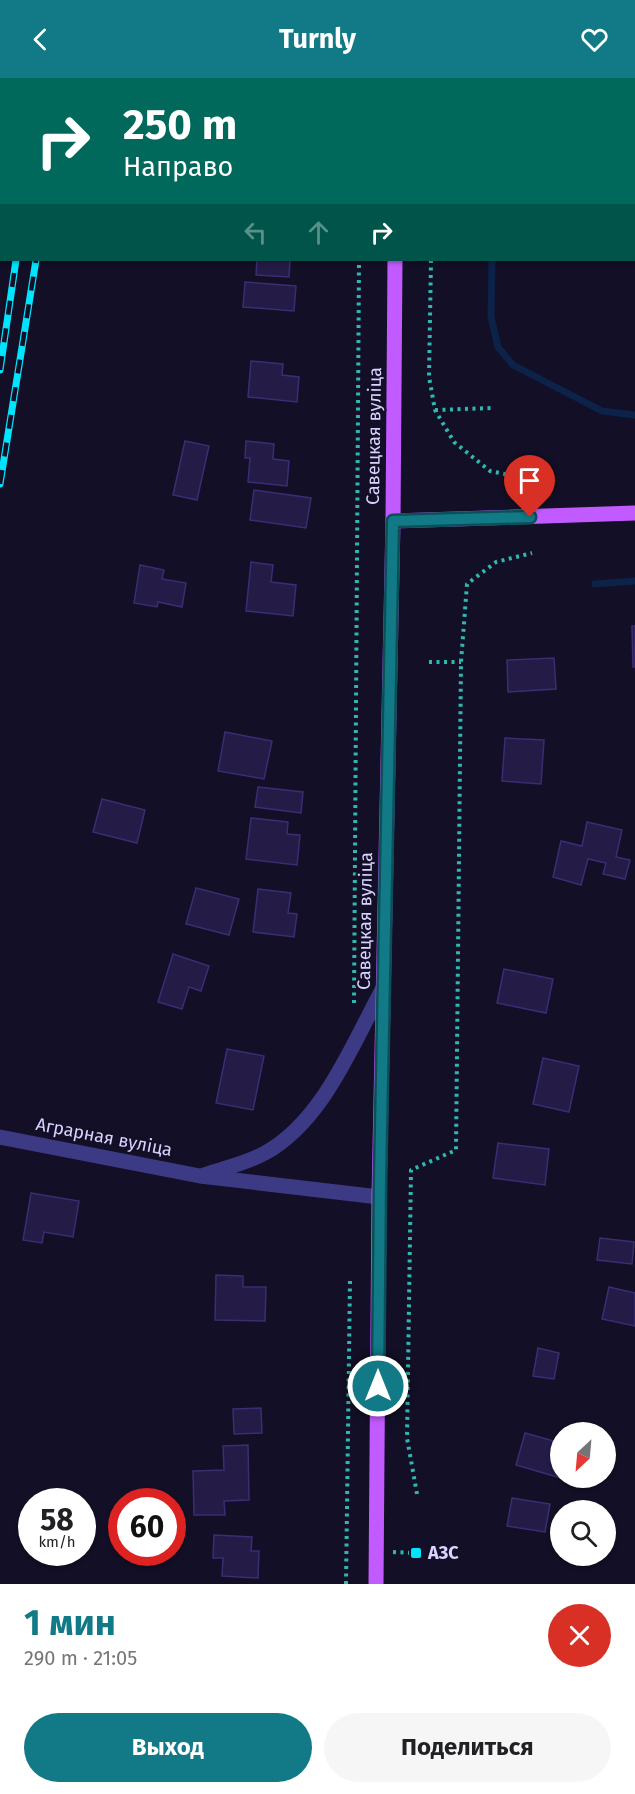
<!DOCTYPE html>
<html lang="ru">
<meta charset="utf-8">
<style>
:root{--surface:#fff;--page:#f6f6f6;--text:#202124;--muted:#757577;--accent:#127987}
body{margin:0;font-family:"Fira Sans",sans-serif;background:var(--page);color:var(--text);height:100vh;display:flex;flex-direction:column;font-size:22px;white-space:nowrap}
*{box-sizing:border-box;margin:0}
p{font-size:20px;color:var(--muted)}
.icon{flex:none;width:33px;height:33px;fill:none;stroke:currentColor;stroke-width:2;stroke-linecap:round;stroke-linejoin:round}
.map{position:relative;height:1506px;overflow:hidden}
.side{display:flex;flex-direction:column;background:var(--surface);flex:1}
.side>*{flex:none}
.banner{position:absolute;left:0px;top:0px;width:636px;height:183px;box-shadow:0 2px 4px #0004;background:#00695c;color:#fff;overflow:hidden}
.needle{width:39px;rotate:206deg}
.tools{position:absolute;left:550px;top:1344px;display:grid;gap:12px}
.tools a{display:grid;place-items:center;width:66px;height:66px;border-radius:50%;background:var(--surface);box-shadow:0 2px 4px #0004;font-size:30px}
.speed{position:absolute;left:18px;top:1410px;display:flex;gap:12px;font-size:30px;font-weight:700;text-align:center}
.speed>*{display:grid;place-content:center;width:78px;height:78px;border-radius:50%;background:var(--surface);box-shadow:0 2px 4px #0004;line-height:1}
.speed small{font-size:15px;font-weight:400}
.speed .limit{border:9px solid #d22;background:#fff;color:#111}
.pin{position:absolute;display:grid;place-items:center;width:51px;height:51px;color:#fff;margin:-62px -26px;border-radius:50% 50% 50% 0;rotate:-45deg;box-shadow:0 0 6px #0007}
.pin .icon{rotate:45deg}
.me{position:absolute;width:66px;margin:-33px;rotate:0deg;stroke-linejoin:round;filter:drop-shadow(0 0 4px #0008)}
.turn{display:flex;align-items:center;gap:21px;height:126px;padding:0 24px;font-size:27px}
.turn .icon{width:78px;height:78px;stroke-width:2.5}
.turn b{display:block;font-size:42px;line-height:51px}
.lanes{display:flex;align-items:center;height:57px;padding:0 24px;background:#0003;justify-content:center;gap:30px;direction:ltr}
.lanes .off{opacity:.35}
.round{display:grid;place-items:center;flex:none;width:63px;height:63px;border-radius:32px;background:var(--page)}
.overview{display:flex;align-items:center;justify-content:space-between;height:102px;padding:0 24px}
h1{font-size:36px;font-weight:700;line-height:45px;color:var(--accent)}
.button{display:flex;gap:12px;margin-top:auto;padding:12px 24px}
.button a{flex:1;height:69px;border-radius:36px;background:var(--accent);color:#fff;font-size:24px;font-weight:700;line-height:69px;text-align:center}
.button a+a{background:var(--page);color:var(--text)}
header{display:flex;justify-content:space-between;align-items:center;height:78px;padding:0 24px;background:var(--accent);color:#fff;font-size:27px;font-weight:700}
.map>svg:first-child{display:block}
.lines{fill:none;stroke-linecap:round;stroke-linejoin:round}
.stream{stroke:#0c2248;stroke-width:7}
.building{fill:#241b47;stroke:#3b2d73;stroke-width:1.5}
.path{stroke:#2fb8b0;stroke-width:4;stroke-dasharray:3 4.5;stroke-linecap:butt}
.tertiary{stroke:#3d3a85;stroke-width:15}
.primary{stroke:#c25bff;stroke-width:15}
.rail-casing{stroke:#00e5ff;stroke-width:7}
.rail{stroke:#130f26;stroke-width:4.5;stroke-dasharray:14;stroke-linecap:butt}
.route-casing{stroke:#0c4f58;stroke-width:15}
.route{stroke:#127987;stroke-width:10}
.poi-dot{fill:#00e5ff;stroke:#130f26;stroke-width:2}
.labels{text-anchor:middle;stroke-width:4.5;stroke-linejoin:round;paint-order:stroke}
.street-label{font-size:18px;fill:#d9d4ff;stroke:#130f26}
.poi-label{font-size:18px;font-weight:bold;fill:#d9d4ff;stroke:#130f26;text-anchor:start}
</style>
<header><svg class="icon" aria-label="back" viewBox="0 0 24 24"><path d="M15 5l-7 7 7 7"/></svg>Turnly<svg class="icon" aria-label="heart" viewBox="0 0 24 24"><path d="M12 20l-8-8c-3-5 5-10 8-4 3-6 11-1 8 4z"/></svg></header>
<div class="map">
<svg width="635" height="1506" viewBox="0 0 635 1506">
<rect width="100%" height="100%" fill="#130f26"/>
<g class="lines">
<g class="stream">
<path d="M497 2V0"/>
<path d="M492 182 491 239 498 269 513 287 602 333 635 337"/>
<path d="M595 506 635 503"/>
</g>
</g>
<g class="building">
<path d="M257 182H290L289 199 256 197Z"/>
<path d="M245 204 296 208 294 233 243 229Z"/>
<path d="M251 283 283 286 282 297 299 299 297 324 248 319Z"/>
<path d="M185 363 209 368 197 422 173 417Z"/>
<path d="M246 363 274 366 273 381 289 383 287 408 248 404 250 380H245Z"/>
<path d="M254 412 311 420 306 450 250 442Z"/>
<path d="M251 484 273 487 271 504 296 507 293 538 246 533Z"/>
<path d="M140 487 164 492 162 501 186 505 182 529 158 524 157 529 134 525Z"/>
<path d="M632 548H635V589H633Z"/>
<path d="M554 580 556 611 508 614 507 582Z"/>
<path d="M225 654 272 663 264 701 218 693Z"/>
<path d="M505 660 544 662 541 706 502 703Z"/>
<path d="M258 709 303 714 301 735 255 729Z"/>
<path d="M102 721 145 732 137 765 93 754Z"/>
<path d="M251 740 288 744 287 756 300 757 297 787 246 781Z"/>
<path d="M587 744 622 752 616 779 630 782 625 801 603 796 606 785 588 781 581 807 553 799 561 763 582 768Z"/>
<path d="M196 810 239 821 229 857 186 846Z"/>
<path d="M258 811 291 815 288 835 297 836 294 859 253 854Z"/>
<path d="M173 876 209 888 201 913 189 909 182 931 158 924Z"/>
<path d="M504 891 553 901 546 935 497 925Z"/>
<path d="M227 971 264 978 253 1032 216 1025Z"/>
<path d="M543 980 579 988 569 1034 533 1026Z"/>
<path d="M498 1065 549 1071 545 1107 493 1100Z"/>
<path d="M31 1115 79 1123 73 1159 44 1154 42 1165 23 1162Z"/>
<path d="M600 1160 634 1164 632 1186 597 1182Z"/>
<path d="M216 1197 243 1198V1209H266L265 1243 215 1242Z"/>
<path d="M609 1209 635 1215V1248L602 1241Z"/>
<path d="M538 1270 559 1275 554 1301 533 1298Z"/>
<path d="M261 1330 262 1355 234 1356 233 1331Z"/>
<path d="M525 1355 561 1365V1400L564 1401 516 1387Z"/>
<path d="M248 1367 249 1422 224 1423 225 1437H194L193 1393 224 1392 223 1368Z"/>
<path d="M512 1420 550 1426 545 1454 507 1448Z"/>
<path d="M214 1457 252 1459 251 1473H259L258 1500 222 1498 223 1480H213Z"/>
</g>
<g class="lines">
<g class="path">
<path d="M362 2V0"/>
<path d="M433 2V0"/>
<path d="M0 12 2 3"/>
<path d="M431 182 429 299 435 332 454 364 490 393 529 401"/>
<path d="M435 332 493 330"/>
<path d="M429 584H461"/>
<path d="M354 925 359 182"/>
<path d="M417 1416 407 1360 411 1092 456 1072 461 584 467 506 496 484 532 475"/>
<path d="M393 1474 416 1475"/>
<path d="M346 1506 350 1202"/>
</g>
<g class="tertiary">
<path d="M0 1059 200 1098 379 1119"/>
<path d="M204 1097C224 1090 247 1085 265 1075 323 1043 352 967 383 910"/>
</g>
<g class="primary">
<path d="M396 2V0"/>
<path d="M393 443 635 435"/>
<path d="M376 1506 379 1119 393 443 395 182"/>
</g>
<defs>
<g id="rail">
<path d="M43 2 44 0"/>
<path d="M64 2V0"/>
<path d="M0 292 16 182"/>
<path d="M0 406 36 182"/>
</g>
</defs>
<use href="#rail" class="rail-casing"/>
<use href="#rail" class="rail"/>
</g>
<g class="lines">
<defs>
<path id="route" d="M378 1308 380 1101 393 443 530 439"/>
</defs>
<use href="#route" class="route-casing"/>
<use href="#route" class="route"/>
</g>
<rect class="poi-dot" x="410" y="1469" width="12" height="12" rx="3"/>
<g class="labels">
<g class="street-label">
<text transform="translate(374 358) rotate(-89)" y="6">Савецкая вуліца</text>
<text transform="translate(365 843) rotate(-89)" y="6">Савецкая вуліца</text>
<text transform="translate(104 1059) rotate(11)" y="6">Аграрная вуліца</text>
</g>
<g class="poi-label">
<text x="428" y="1481">АЗС</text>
</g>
</g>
</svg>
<div class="tools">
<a><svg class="needle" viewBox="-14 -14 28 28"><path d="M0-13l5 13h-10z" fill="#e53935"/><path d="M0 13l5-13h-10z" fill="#757577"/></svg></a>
<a><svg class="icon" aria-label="search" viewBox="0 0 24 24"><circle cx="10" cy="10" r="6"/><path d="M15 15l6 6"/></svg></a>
</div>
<div class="speed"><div>58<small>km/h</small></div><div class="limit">60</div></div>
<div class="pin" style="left:530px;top:439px;background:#d93025"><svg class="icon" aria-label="arrive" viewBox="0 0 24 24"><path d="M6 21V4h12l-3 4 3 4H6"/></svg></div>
<svg class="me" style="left:378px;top:1308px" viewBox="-20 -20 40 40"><circle r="17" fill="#127987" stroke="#fff" stroke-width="3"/><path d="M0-11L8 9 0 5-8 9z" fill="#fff"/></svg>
<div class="banner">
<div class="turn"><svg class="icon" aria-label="right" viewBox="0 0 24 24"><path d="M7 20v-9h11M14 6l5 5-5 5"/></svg><div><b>250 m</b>Направо</div></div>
<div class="lanes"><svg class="icon off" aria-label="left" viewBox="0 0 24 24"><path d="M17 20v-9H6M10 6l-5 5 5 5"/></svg><svg class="icon off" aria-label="ahead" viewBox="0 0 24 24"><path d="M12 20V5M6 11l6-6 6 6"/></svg><svg class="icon" aria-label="right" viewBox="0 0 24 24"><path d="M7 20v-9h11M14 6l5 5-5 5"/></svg></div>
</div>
</div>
<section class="side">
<div class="overview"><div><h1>1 мин</h1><p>290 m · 21:05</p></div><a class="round" style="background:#d93025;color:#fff"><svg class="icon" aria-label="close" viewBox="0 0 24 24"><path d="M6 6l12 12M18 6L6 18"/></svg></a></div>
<div class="button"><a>Выход</a><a>Поделиться</a></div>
</section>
